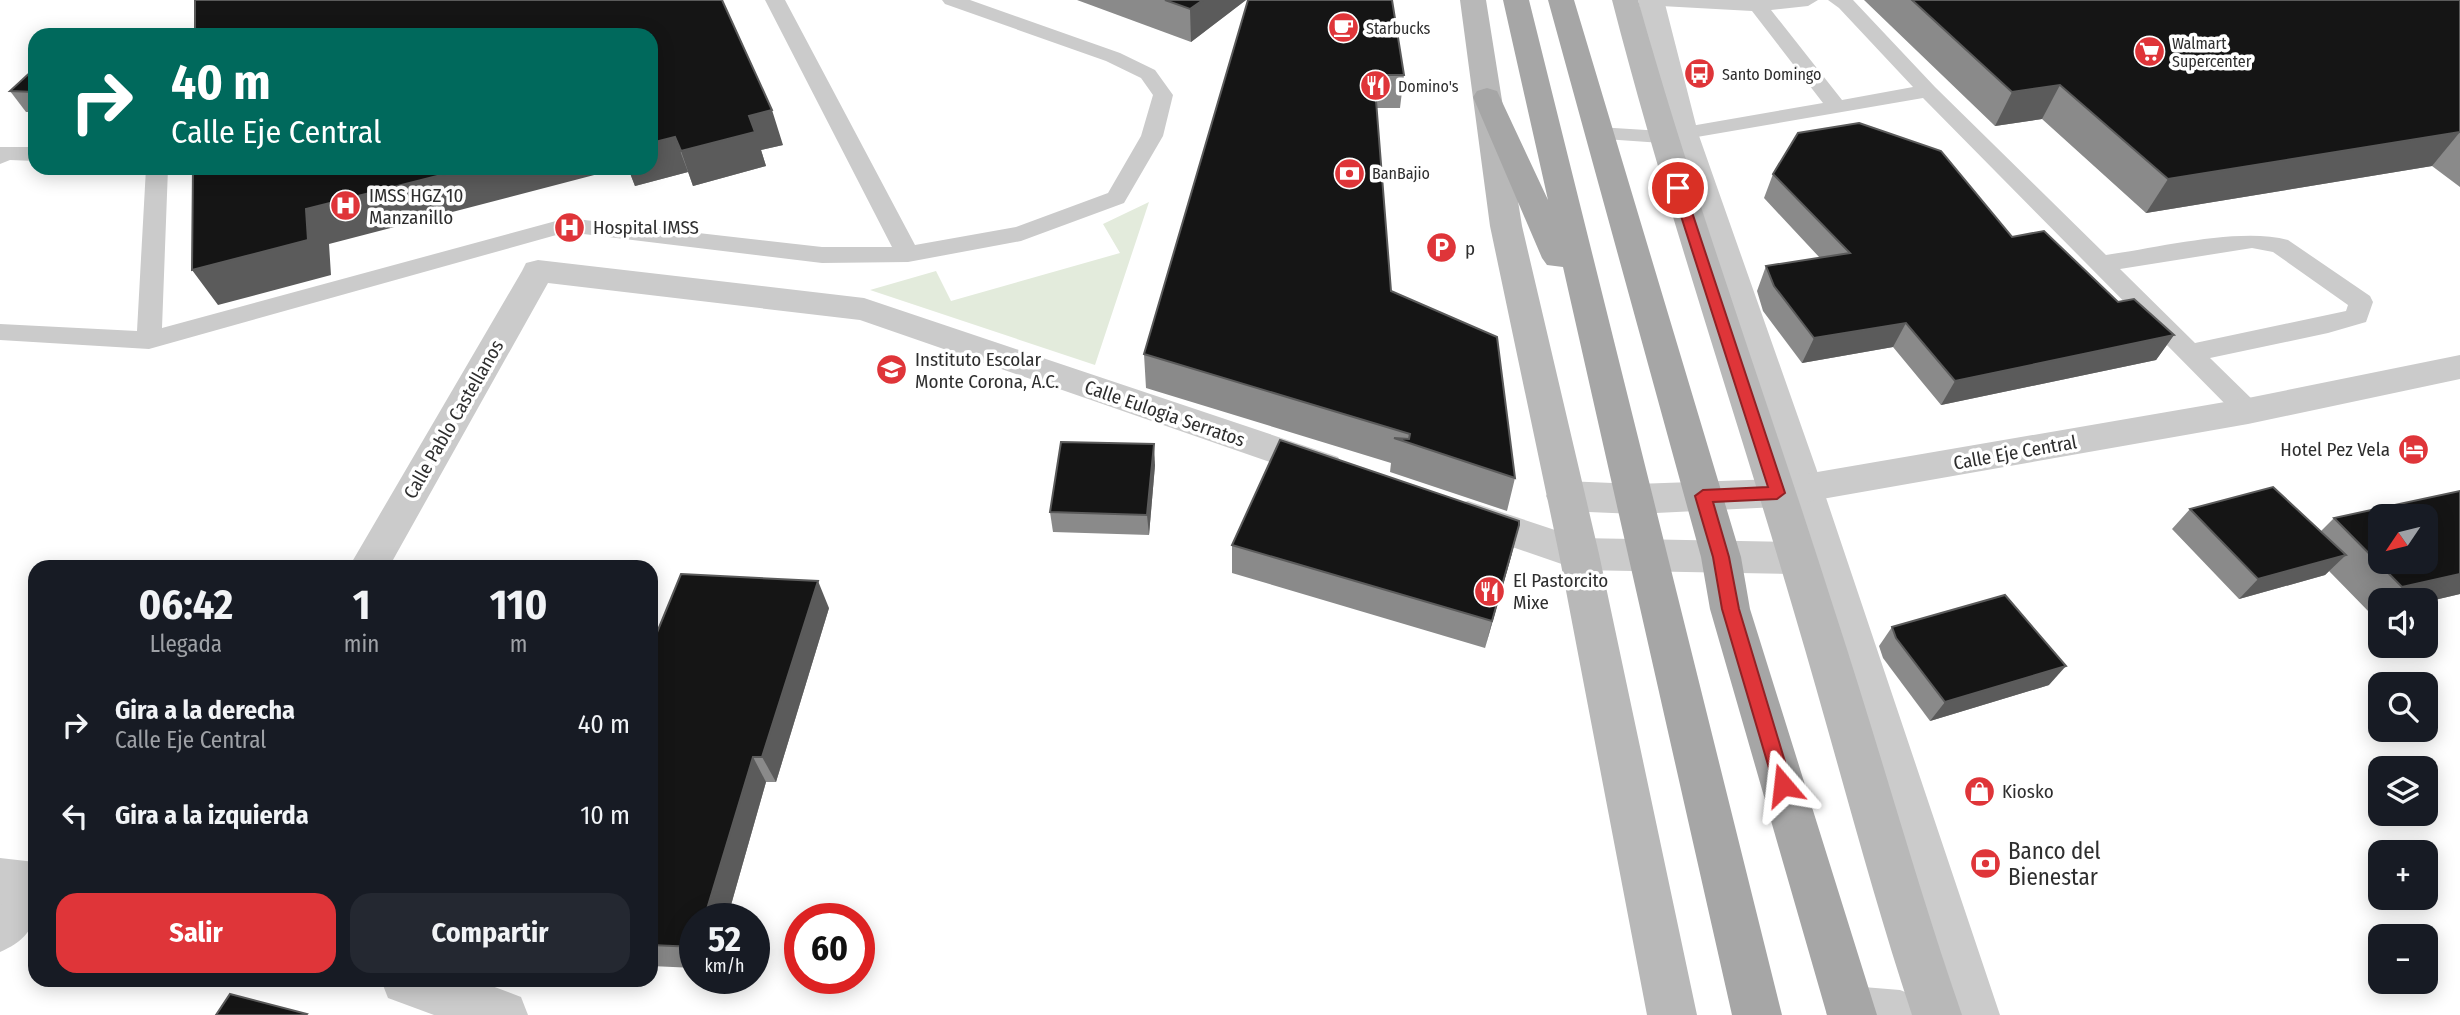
<!DOCTYPE html>
<html lang="es">
<meta charset="utf-8">
<style>
:root{--surface:#171b24;--page:#242831;--text:#f1f3f6;--muted:#9ea1a6;--accent:#df3539}
body{margin:0;font-family:"Fira Sans Condensed",sans-serif;background:var(--page);color:var(--text);height:100vh;display:flex;flex-direction:column;font-size:26px;white-space:nowrap}
*{box-sizing:border-box;margin:0}
p{font-size:23px;color:var(--muted)}
.icon{flex:none;width:38px;height:38px;fill:none;stroke:currentColor;stroke-width:2;stroke-linecap:round;stroke-linejoin:round}
.map{position:relative;flex:1;overflow:hidden}
.details{position:absolute;left:28px;top:560px;width:630px;height:427px;display:flex;flex-direction:column;background:var(--surface);border-radius:21px;box-shadow:0 4px 18px #0003}
.details>*{flex:none}
.guide{position:absolute;left:28px;top:28px;width:630px;height:147px;border-radius:21px;box-shadow:0 4px 18px #0003;background:#00695c;color:#fff;overflow:hidden}
.needle{width:46px;rotate:235deg}
.fabs{position:absolute;left:2368px;top:504px;display:grid;gap:14px}
.fabs a{display:grid;place-items:center;width:70px;height:70px;border-radius:14px;background:var(--surface);box-shadow:0 4px 18px #0003;font-size:35px}
.speed{position:absolute;left:679px;top:903px;display:flex;gap:14px;font-size:35px;font-weight:700;text-align:center}
.speed>*{display:grid;place-content:center;width:91px;height:91px;border-radius:50%;background:var(--surface);box-shadow:0 4px 18px #0003;line-height:1}
.speed small{font-size:18px;font-weight:400}
.speed .limit{border:10px solid #d22;background:#fff;color:#111}
.pin{position:absolute;display:grid;place-items:center;width:60px;height:60px;color:#fff;margin:-30px;border:4px solid #fff;border-radius:50%;box-shadow:0 2px 7px #0007}
.me{position:absolute;width:77px;margin:-38px;rotate:343deg;stroke-linejoin:round;filter:drop-shadow(0 0 5px #0008)}
.turn{display:flex;align-items:center;gap:24px;height:147px;padding:0 28px;font-size:32px}
.turn .icon{width:91px;height:91px;stroke-width:2.5}
.turn b{display:block;font-size:49px;line-height:60px}
.eta{display:flex;justify-content:space-evenly;align-items:center;height:119px;text-align:center}
.eta b{font-size:42px;font-weight:700;line-height:49px}
.button{display:flex;gap:14px;margin-top:auto;padding:14px 28px}
.button a{flex:1;height:80px;border-radius:21px;background:var(--accent);color:#fff;font-size:28px;font-weight:700;line-height:80px;text-align:center}
.button a+a{background:var(--page);color:var(--text)}
ul{padding:0;list-style:none}
li{display:flex;align-items:center;gap:21px;height:91px;padding:0 28px}
li div{flex:1}
li b{display:block;font-size:26px}
li em{font-style:normal}
.map>svg:first-child{display:block}
.green{fill:#e3ebdc}
.lines{fill:none;stroke-linecap:round;stroke-linejoin:round}
.service{fill:#cbcbcb;fill-rule:evenodd}
.pedestrian{fill:#cbcbcb;fill-rule:evenodd}
.minor{fill:#cbcbcb;fill-rule:evenodd}
.tertiary{fill:#cbcbcb;fill-rule:evenodd}
.secondary{fill:#b8b8b8;fill-rule:evenodd}
.primary{fill:#a6a6a6;fill-rule:evenodd}
.wall{fill:#8a8a8a}
.shaded-wall{fill:#5b5b5b}
.building{fill:#151515;stroke:#5b5b5b;stroke-width:2;fill-rule:evenodd}
.route{fill:#df3539;stroke:#912225;stroke-width:2}
.labels{text-anchor:middle;stroke-width:7;stroke-linejoin:round;paint-order:stroke}
.far-poi-label{font-size:16px;fill:#2e2e2e;stroke:#fff;text-anchor:start}
.poi-label{font-size:19px;fill:#2e2e2e;stroke:#fff;text-anchor:start}
.street-label{font-size:19px;fill:#2e2e2e;stroke:#fff}
.near-poi-label{font-size:23px;fill:#2e2e2e;stroke:#fff;text-anchor:start}
</style>
<div class="map">
<svg width="2460" height="1015" viewBox="0 0 2460 1015">
<rect width="100%" height="100%" fill="#fff"/>
<path class="green" d="M1149 202 1095 365 870 290 936 271 951 301 1120 253 1103 224Z"/>
<g class="lines">
<g class="service">
<path d="M765 0H785L915 245 1016 227 1108 193 1141 136 1153 95 1141 78 1106 61 945 4 942 0H970L1120 53 1155 70 1173 95 1163 136 1124 203 1021 241 908 262 822 263 567 232 149 349 0 340V324L137 331 146 168H168L162 328 567 218 822 247H892Z"/>
<path d="M1651 0H1818L1808 6 1771 10 1842 100 1913 87 1839 8 1828 0H1853L1935 87 2106 255C2158 248 2239 227 2288 240L2370 296 2373 302 2366 322 2328 333 2210 358 2257 404 2261 411 2257 418 2248 420 2239 418 1923 98 1662 143 1590 138 1587 133 1590 128 1598 127 1662 131 1823 103 1752 11 1661 6ZM2252 248 2273 252 2348 305 2346 311 2195 343 2120 269Z"/>
<path d="M0 147H35V161L10 160 0 164Z"/>
</g>
<path class="pedestrian" d="M1638 0H1664L1698 133 1816 468 2000 1015H1950L1778 468 1668 133Z"/>
<g class="minor">
<path d="M538 260 864 298 1338 457 1344 467 1338 477 1325 481 860 320 548 283 389 567H349L522 271 526 263Z"/>
<path d="M2460 355V379L2248 424 1777 507 1636 514 1565 511 1551 506 1546 496 1551 486 1565 481 1636 484 1777 479 2248 398Z"/>
<path d="M1468 501 1579 538 1797 542 1811 547 1817 558 1811 569 1797 574 1579 570 1454 527 1449 516 1454 505Z"/>
<path d="M35 864C35 906 45 933 0 952V892L18 871Z"/>
<path d="M1851 986 1900 990 1918 997 1925 1015H1827L1826 1011 1833 993Z"/>
</g>
<g class="tertiary">
<path d="M0 858 35 862V908L0 904Z"/>
<path d="M381 980H476L521 997 528 1015H434L388 998Z"/>
</g>
<g class="secondary">
<path d="M1460 0H1486L1522 226 1599 554 1697 1015H1647L1559 554 1490 226Z"/>
<path d="M1612 0H1638C1696 206 1770 407 1835 612 1879 746 1916 882 1962 1015H1912C1868 882 1834 746 1794 612 1734 407 1665 206 1612 0Z"/>
</g>
<g class="primary">
<path d="M1503 0H1529L1782 1015H1732L1563 267 1547 265 1542 258 1473 97 1477 91 1487 88 1497 91 1548 200Z"/>
<path d="M1548 0H1574L1741 557 1750 609 1877 1015H1827L1710 609 1701 557Z"/>
</g>
</g>
<g class="wall">
<path d="M195 0 783 145 761 150 766 166 693 186 688 172 635 186 628 168H651Z"/>
<path d="M1077 0H1246L1191 42Z"/>
<path d="M1248 0 1404 75 1400 108H1376L1391 291 1515 478 1507 511 1390 472 1391 463 1146 388 1144 354Z"/>
<path d="M1864 0H2460V187L2432 166 2146 213 2042 119 1995 126Z"/>
<path d="M35 68V112H26L10 91Z"/>
<path d="M1773 174 2012 237 2174 335 2156 360 1941 405 1893 347 1802 363 1763 311 1757 291 1766 266 1820 258 1764 198Z"/>
<path d="M1155 465 1149 535 1053 532 1050 512Z"/>
<path d="M2460 491V594L2426 602V600H2380V612L2371 614 2329 571 2325 575 2239 599 2172 529 2190 509 2321 531 2334 518Z"/>
<path d="M1232 545 1512 553 1485 648 1232 573Z"/>
<path d="M829 608 776 782H766L727 919H695V968L651 966V647Z"/>
<path d="M1892 627 2049 685 1930 721 1883 658 1879 646Z"/>
</g>
<g class="shaded-wall">
<path d="M1203 0H1246L1191 42 1190 9Z"/>
<path d="M2060 85 2042 119 1995 126 2012 92Z"/>
<path d="M772 110 783 145 761 150 766 166 693 186 681 151 749 116Z"/>
<path d="M2460 132 2432 166 2146 213 2168 179Z"/>
<path d="M675 137 688 172 635 186 628 168H651V143Z"/>
<path d="M469 168H621L329 244 331 275 218 305 192 270 306 209Z"/>
<path d="M1906 323 1893 347 1802 363 1814 338Z"/>
<path d="M2174 335 2156 360 1941 405 1955 381Z"/>
<path d="M1154 444 1155 465 1149 535 1147 515Z"/>
<path d="M1519 525 1512 553 1485 648 1492 621Z"/>
<path d="M2346 555 2325 575 2239 599 2258 579Z"/>
<path d="M2460 574V594L2426 602V600H2387L2402 587Z"/>
<path d="M818 581 829 608 776 782 762 757Z"/>
<path d="M2380 606V612L2371 614Z"/>
<path d="M2066 666 2049 685 1930 721 1945 702Z"/>
<path d="M753 757 766 782 727 919H704Z"/>
</g>
<g class="building">
<path d="M195 0H722L772 110 749 116 755 132 681 151 675 137 651 143V35H195Z"/>
<path d="M1165 0H1203L1190 9Z"/>
<path d="M1248 0H1392L1404 75H1374L1391 291 1497 337 1515 478 1394 438 1409 439 1410 434 1144 354Z"/>
<path d="M1912 0H2460V132L2168 179 2060 85 2012 92Z"/>
<path d="M35 68V92L10 91Z"/>
<path d="M1859 123 1941 151 2012 237 2044 231 2118 302 2134 299 2174 335 1955 381 1906 323 1814 338 1774 286 1766 266 1850 253 1773 174 1798 133Z"/>
<path d="M193 168H469L306 209 308 240 192 270Z"/>
<path d="M1280 440 1519 521V525L1492 621 1232 545Z"/>
<path d="M1061 442 1154 444 1147 515 1050 512Z"/>
<path d="M2273 487 2346 555 2258 579 2190 509Z"/>
<path d="M2460 491V574L2402 587 2334 518ZM2380 516H2426V562H2380Z"/>
<path d="M681 574 818 581 762 757H753L704 919H695V947L651 945V647Z"/>
<path d="M2005 595 2066 666 1945 702 1896 638 1892 627Z"/>
<path d="M230 994 307 1014 306 1015H216Z"/>
</g>
<path class="route" d="M1678 184 1684 188 1785 493 1777 499 1713 502 1729 557 1739 609 1792 785 1790 791 1783 793 1776 791 1774 785 1722 609 1713 557 1695 496 1703 490 1768 487 1672 188Z"/>
<defs>
<symbol id="cafe-disc" viewBox="-11 -11 22 22"><circle r="9.5" fill="#df3539" stroke="#fff"/><path d="M-5.5-4.5H6V0H3Q3 3.5 0 3.5H-2.5Q-5.5 3.5-5.5 0ZM3-3.2v2h1.7v-2ZM-6 4.5H4V6H-6Z" fill="#fff"/></symbol>
<symbol id="supermarket-disc" viewBox="-11 -11 22 22"><circle r="9.5" fill="#df3539" stroke="#fff"/><path d="M-6-5.5h2.5l.6 2H6L4.5 2H-2.5L-4.4-4H-6ZM-1.5 3.2a1.3 1.3 0 1 0 .1 0ZM3 3.2a1.3 1.3 0 1 0 .1 0Z" fill="#fff"/></symbol>
<symbol id="bus-disc" viewBox="-11 -11 22 22"><circle r="9.5" fill="#df3539" stroke="#fff"/><path d="M-5-6H5V4H4V6H2V4H-2V6H-4V4H-5ZM-3.5-4V0h7V-4ZM-3.5 1.2v1.5H-2V1.2ZM2 1.2v1.5H3.5V1.2Z" fill="#fff"/></symbol>
<symbol id="restaurant-disc" viewBox="-11 -11 22 22"><circle r="9.5" fill="#df3539" stroke="#fff"/><path d="M-5-6h1v4h1v-4h1v4h1v-4h1v5L-1.5 .5V6h-2V.5L-5-1ZM5-6V6H3V1.5H1.5Q1.5-4 5-6Z" fill="#fff"/></symbol>
<symbol id="bank-disc" viewBox="-11 -11 22 22"><circle r="9.5" fill="#df3539" stroke="#fff"/><path d="M-6-4H6V4H-6ZM0-2.3a2.3 2.3 0 1 0 0 4.6a2.3 2.3 0 1 0 0-4.6Z" fill="#fff"/></symbol>
<symbol id="hospital-disc" viewBox="-11 -11 22 22"><circle r="9.5" fill="#df3539" stroke="#fff"/><path d="M-5-5h3v3.5h4V-5h3V5h-3V1.5h-4V5h-3Z" fill="#fff"/></symbol>
<symbol id="parking-disc" viewBox="-11 -11 22 22"><circle r="9.5" fill="#df3539" stroke="#fff"/><path d="M-3.5-5.5H1a3.5 3.5 0 0 1 0 7H-1V5.5H-3.5ZM-1-3.4V-.6H.8a1.4 1.4 0 0 0 0-2.8Z" fill="#fff"/></symbol>
<symbol id="university-disc" viewBox="-11 -11 22 22"><circle r="9.5" fill="#df3539" stroke="#fff"/><path d="M0-5L7-2L0 1L-7-2ZM-4 1L0 2.5L4 1V4Q0 6-4 4Z" fill="#fff"/></symbol>
<symbol id="hotel-disc" viewBox="-11 -11 22 22"><circle r="9.5" fill="#df3539" stroke="#fff"/><path d="M-6-4.5h1.5V1H6V5H4.5V3h-9V5H-6ZM-4 0a1.8 1.8 0 1 1 3.6 0ZM.5 0V-2.5h3Q6-2.5 6 0Z" fill="#fff"/></symbol>
<symbol id="shop-disc" viewBox="-11 -11 22 22"><circle r="9.5" fill="#df3539" stroke="#fff"/><path d="M-5-2.5h2.3a2.7 3.5 0 0 1 5.4 0H5L5.5 6h-11ZM-1.5-2.5h3a1.5 2.3 0 0 0-3 0Z" fill="#fff"/></symbol>
</defs>
<g fill-rule="evenodd">
<use href="#cafe-disc" x="1326" y="10" width="35" height="35"/>
<use href="#supermarket-disc" x="2132" y="34" width="35" height="35"/>
<use href="#bus-disc" x="1682" y="56" width="35" height="35"/>
<use href="#restaurant-disc" x="1358" y="68" width="35" height="35"/>
<use href="#bank-disc" x="1332" y="156" width="35" height="35"/>
<use href="#hospital-disc" x="328" y="188" width="35" height="35"/>
<use href="#hospital-disc" x="552" y="210" width="35" height="35"/>
<use href="#parking-disc" x="1424" y="230" width="35" height="35"/>
<use href="#university-disc" x="874" y="352" width="35" height="35"/>
<use href="#hotel-disc" x="2396" y="432" width="35" height="35"/>
<use href="#restaurant-disc" x="1472" y="574" width="35" height="35"/>
<use href="#shop-disc" x="1962" y="774" width="35" height="35"/>
<use href="#bank-disc" x="1968" y="846" width="35" height="35"/>
</g>
<g class="labels">
<g class="far-poi-label">
<text x="1366" y="34">Starbucks</text>
<text x="2172" y="49">Walmart<tspan x="2172" dy="18">Supercenter</tspan></text>
<text x="1722" y="80">Santo Domingo</text>
<text x="1398" y="92">Domino's</text>
<text x="1372" y="179">BanBajio</text>
</g>
<g class="poi-label">
<text x="369" y="202">IMSS HGZ 10<tspan x="369" dy="22">Manzanillo</tspan></text>
<text x="593" y="234">Hospital IMSS</text>
<text x="1465" y="255">p</text>
<text x="915" y="366">Instituto Escolar<tspan x="915" dy="22">Monte Corona, A.C.</tspan></text>
<text x="2390" y="456" text-anchor="end">Hotel Pez Vela</text>
<text x="1513" y="587">El Pastorcito<tspan x="1513" dy="22">Mixe</tspan></text>
<text x="2002" y="798">Kiosko</text>
</g>
<g class="street-label">
<text transform="translate(1165 413) rotate(19)" y="7">Calle Eulogia Serratos</text>
<text transform="translate(453 419) rotate(-60)" y="7">Calle Pablo Castellanos</text>
<text transform="translate(2015 452) rotate(-10)" y="7">Calle Eje Central</text>
</g>
<g class="near-poi-label">
<text x="2008" y="859">Banco del<tspan x="2008" dy="26">Bienestar</tspan></text>
</g>
</g>
</svg>
<div class="fabs">
<a><svg class="needle" viewBox="-14 -14 28 28"><path d="M0-13l5 13h-10z" fill="#e53935"/><path d="M0 13l5-13h-10z" fill="#9ea1a6"/></svg></a>
<a><svg class="icon" aria-label="sound" viewBox="0 0 24 24"><path d="M4 9h4l5-4v14l-5-4H4zM17 9q2 3 0 6"/></svg></a>
<a><svg class="icon" aria-label="search" viewBox="0 0 24 24"><circle cx="10" cy="10" r="6"/><path d="M15 15l6 6"/></svg></a>
<a><svg class="icon" aria-label="layers" viewBox="0 0 24 24"><path d="M12 4l9 5-9 5-9-5zM3 14l9 5 9-5"/></svg></a>
<a>+</a>
<a>−</a>
</div>
<div class="speed"><div>52<small>km/h</small></div><div class="limit">60</div></div>
<div class="pin" style="left:1678px;top:188px;background:#d93025"><svg class="icon" aria-label="arrive" viewBox="0 0 24 24"><path d="M6 21V4h12l-3 4 3 4H6"/></svg></div>
<svg class="me" style="left:1783px;top:785px" viewBox="-20 -20 40 40"><path d="M0-17L14 15 0 8-14 15z" fill="#df3539" stroke="#fff" stroke-width="4"/></svg>
<div class="guide">
<div class="turn"><svg class="icon" aria-label="right" viewBox="0 0 24 24"><path d="M7 20v-9h11M14 6l5 5-5 5"/></svg><div><b>40 m</b>Calle Eje Central</div></div>
</div>
<section class="details">
<div class="eta">
<div><b>06:42</b><p>Llegada</p></div>
<div><b>1</b><p>min</p></div>
<div><b>110</b><p>m</p></div>
</div>
<ul>
<li><svg class="icon" aria-label="right" viewBox="0 0 24 24"><path d="M7 20v-9h11M14 6l5 5-5 5"/></svg><div><b>Gira a la derecha</b><p>Calle Eje Central</p></div><em>40 m</em></li>
<li><svg class="icon" aria-label="left" viewBox="0 0 24 24"><path d="M17 20v-9H6M10 6l-5 5 5 5"/></svg><div><b>Gira a la izquierda</b></div><em>10 m</em></li>
</ul>
<div class="button"><a>Salir</a><a>Compartir</a></div>
</section>
</div>
